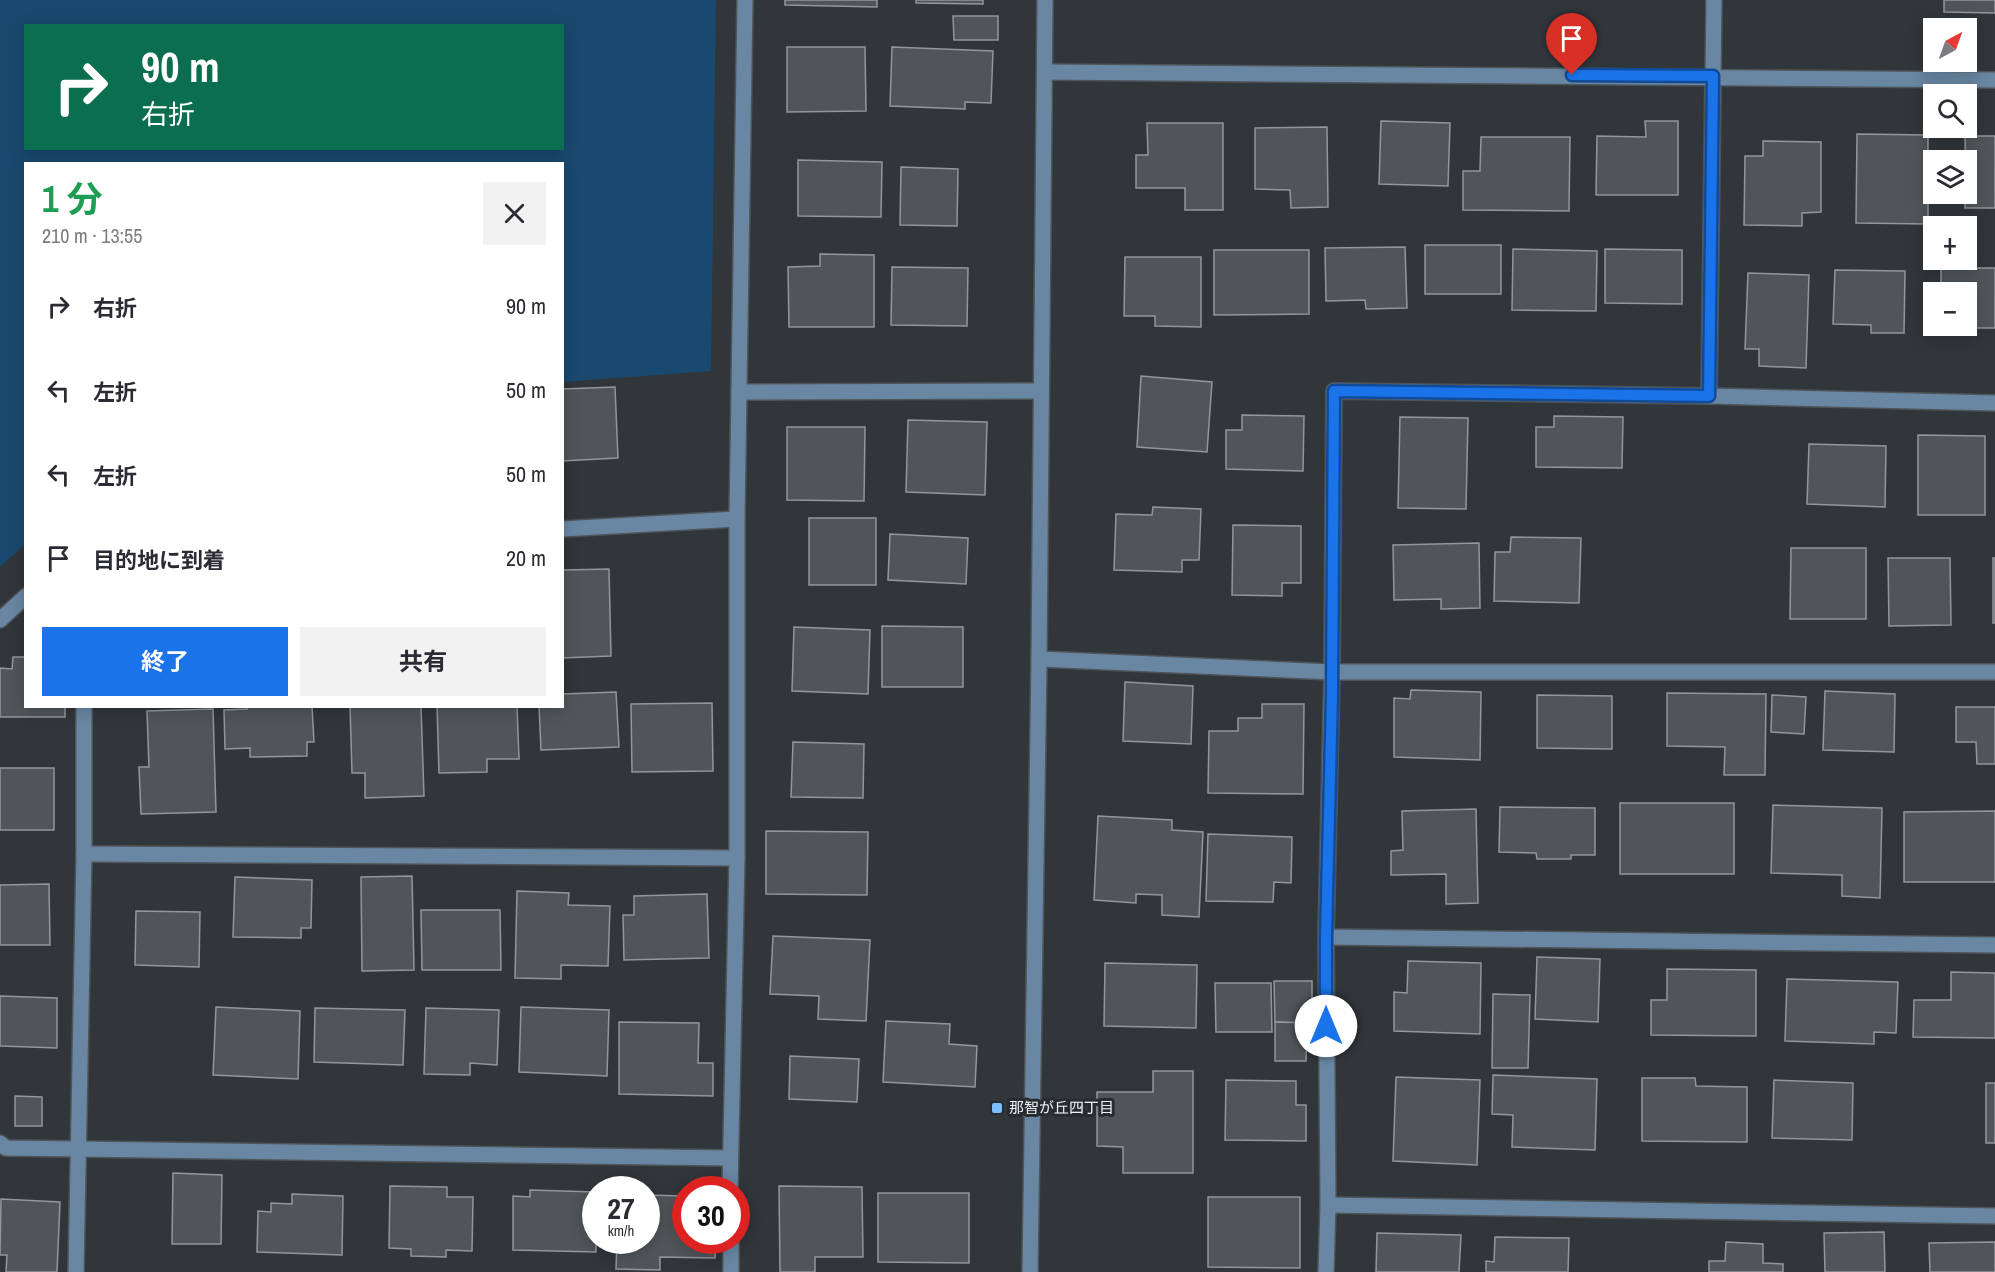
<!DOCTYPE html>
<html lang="ja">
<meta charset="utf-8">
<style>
:root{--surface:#fff;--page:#f2f2f3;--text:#2b2b33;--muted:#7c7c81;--accent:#1a73e8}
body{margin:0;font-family:"Archivo Narrow","Noto Sans JP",sans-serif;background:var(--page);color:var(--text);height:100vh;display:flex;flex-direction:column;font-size:22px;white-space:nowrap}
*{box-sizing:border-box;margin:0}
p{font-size:20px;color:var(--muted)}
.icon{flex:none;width:33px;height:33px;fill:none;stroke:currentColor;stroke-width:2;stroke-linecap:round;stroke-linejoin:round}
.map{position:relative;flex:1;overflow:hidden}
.side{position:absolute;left:24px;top:162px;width:540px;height:546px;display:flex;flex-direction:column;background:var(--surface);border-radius:0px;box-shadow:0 3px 15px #0003}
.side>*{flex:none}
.guide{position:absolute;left:24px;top:24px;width:540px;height:126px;border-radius:0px;box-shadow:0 3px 15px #0003;background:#0b6e4f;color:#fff;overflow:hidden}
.needle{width:39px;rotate:41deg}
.buttons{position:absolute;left:1923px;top:18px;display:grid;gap:12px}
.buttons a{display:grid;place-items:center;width:54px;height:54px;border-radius:0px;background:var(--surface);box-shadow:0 3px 15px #0003;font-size:30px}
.speed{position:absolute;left:582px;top:1176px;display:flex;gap:12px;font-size:30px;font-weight:700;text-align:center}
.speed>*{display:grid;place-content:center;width:78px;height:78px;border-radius:50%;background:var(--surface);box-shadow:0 3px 15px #0003;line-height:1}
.speed small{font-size:15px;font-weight:400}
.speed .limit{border:9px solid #d22;background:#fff;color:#111}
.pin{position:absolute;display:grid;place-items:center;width:51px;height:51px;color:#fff;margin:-62px -26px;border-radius:50% 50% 50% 0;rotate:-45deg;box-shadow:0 0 6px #0007}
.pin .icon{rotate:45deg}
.me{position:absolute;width:66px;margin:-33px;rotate:0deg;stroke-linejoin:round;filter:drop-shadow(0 0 4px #0008)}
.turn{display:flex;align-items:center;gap:21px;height:126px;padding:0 18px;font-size:27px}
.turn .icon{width:78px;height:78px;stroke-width:2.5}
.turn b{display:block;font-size:42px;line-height:51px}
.round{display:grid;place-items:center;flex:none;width:63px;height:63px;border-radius:0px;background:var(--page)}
.headline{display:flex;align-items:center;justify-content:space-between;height:102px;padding:0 18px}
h1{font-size:36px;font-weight:700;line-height:45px;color:#1e9e55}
.action{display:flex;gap:12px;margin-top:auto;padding:12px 18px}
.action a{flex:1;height:69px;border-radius:0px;background:var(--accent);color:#fff;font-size:24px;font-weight:700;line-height:69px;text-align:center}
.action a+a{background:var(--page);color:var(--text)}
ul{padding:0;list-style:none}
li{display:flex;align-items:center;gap:18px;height:84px;padding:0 18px}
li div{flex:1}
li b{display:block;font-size:22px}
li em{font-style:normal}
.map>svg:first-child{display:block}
.green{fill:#1a496f;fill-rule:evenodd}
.building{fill:#50555a;stroke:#91979c;stroke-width:1.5}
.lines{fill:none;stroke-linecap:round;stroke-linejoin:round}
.minor-casing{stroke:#4f5459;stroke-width:18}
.minor{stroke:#6987a3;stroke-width:15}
.route-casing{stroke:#114b97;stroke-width:15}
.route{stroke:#1a73e8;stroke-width:10}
.poi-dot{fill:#7cbef9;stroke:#282c30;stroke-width:2}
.labels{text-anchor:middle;stroke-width:6;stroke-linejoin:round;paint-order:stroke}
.poi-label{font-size:15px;fill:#eef1f4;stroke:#282c30;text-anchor:start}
</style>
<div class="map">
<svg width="1995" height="1272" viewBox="0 0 1995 1272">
<rect width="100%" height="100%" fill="#31363b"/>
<path class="green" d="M0 0H716L711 371 563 382 562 164H26L25 544 0 567ZM26 26H562V148H26Z"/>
<g class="building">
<path d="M785 0H877V7L785 5Z"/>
<path d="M916 0H983V4L916 3Z"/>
<path d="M1944 0H1995V13L1944 12Z"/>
<path d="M953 16H998V40H954Z"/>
<path d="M787 47H865L866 111 787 112Z"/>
<path d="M892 47 993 51 991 103 965 102V109L890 106Z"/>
<path d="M1381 121 1450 123 1448 186 1379 184Z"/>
<path d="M1645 121H1678V195H1596L1597 136 1646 137Z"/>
<path d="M1147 123H1223V210H1185V188H1136V155H1148Z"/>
<path d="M1327 127 1328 207 1291 208 1290 190 1255 189V128Z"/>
<path d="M1857 134 1928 135V224L1856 223Z"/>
<path d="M1965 136H1995V208H1965V194H1966Z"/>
<path d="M1481 137H1570L1569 211 1463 210V171H1480Z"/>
<path d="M1763 141 1821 142V212L1802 213V226L1744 225 1745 156H1763Z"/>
<path d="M798 160 882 162 881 217 798 216Z"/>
<path d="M901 167 958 169 957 226 900 225Z"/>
<rect x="1425" y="245" width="76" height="49"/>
<path d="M1405 247 1407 308 1366 309 1365 300 1326 301 1325 248Z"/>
<path d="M1513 249 1597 251 1596 311 1512 310Z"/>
<path d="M1605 249 1682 250V304L1605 303Z"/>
<path d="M1214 250H1309V314L1214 315Z"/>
<path d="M820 254 874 255V327H789L788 267 820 266Z"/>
<path d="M1125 257H1201V327L1155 326V316H1124Z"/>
<path d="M892 267 968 268 967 326 891 325Z"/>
<path d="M1941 268H1995V328H1970V319H1966V292H1941Z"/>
<path d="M1835 270 1905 271 1904 333H1871V325L1833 324Z"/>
<path d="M1748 273 1809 275 1806 368 1759 366V349H1745Z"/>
<path d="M1141 376 1212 382 1207 452 1137 447Z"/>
<path d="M615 387 618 458 562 461V389Z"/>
<path d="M1242 415 1304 416 1303 471 1226 469V430H1242Z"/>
<path d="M1554 416 1623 417 1622 468 1536 467V427H1554Z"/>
<path d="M1400 417 1468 418 1466 509 1398 508Z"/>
<path d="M908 420 987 422 985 495 906 492Z"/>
<path d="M787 427H865L864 501 787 500Z"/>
<path d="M1918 435 1985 436V515H1918Z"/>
<path d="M1809 444 1886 446 1885 507 1807 504Z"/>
<path d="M1153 507 1201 509 1199 560H1182V572L1114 570 1116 514 1152 515Z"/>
<rect x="809" y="518" width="67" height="67"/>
<path d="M1233 525 1301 526V583H1282V596L1232 595Z"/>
<path d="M890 534 968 538 966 584 888 580Z"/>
<path d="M1511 537 1581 538 1579 603 1494 601 1495 552H1510Z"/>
<path d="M1479 543 1480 608 1441 609V599L1394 600 1393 545Z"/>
<path d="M1791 548H1866V619H1790Z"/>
<path d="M1888 558H1950L1951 625 1889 626Z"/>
<rect x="1993" y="558" width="2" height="65"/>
<path d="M609 569 611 656 562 658V570Z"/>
<path d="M882 626 963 627V687H882Z"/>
<path d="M794 627 870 630 868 694 792 691Z"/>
<path d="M13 657H26V706H65V717H0V668L12 669Z"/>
<path d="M1125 682 1193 686 1191 744 1123 741Z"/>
<path d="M1411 690 1481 692 1480 760 1394 757V698L1410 699Z"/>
<path d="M1825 691 1895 694 1894 752 1823 750Z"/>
<path d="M616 692 619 747 541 750 539 706H562V694Z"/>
<path d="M1667 693 1766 694 1765 775H1724L1725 747 1667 746Z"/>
<path d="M1537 695 1612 696V749L1537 748Z"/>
<path d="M1772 695 1806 697 1804 734 1771 732Z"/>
<path d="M712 703 713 771 632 772 631 704Z"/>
<path d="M1262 704H1304L1303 794 1208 793 1209 731H1238V718H1262Z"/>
<path d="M246 706H312L314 742H307V756L250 757V748L225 749 224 710 247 709Z"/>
<path d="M350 706H421L424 796 365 798V773H352Z"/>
<path d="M437 706H517L519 759H487V772L439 773Z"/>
<path d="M1956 707H1995V764H1977L1976 742H1956Z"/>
<path d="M213 709 216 812 141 814 139 767H149L147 711Z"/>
<path d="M793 742 864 744 863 798 791 797Z"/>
<rect x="0" y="768" width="54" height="62"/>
<rect x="1620" y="803" width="114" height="71"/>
<path d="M1773 805 1882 808 1880 898 1842 896V875L1771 873Z"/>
<path d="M1500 807 1595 808V855H1571V859H1537L1536 853 1499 852Z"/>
<path d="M1476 809 1478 903 1446 904V874L1391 875V851L1403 850 1402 811Z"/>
<path d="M1995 811V882H1904V812Z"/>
<path d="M1098 816 1172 820V830L1203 832 1199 917 1162 915V895L1136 894V903L1094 900Z"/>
<path d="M766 831 868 832 867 895 766 894Z"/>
<path d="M1208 834 1292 837 1291 883 1274 882 1273 902 1206 901Z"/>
<path d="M412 876 414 970 362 971 361 877Z"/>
<path d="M235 877 312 880 311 928H301V938L233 937Z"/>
<path d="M49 884 50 945H0V885Z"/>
<path d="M517 891 569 893 568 905 610 906 608 966 561 965V979L515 978Z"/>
<path d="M707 894 709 958 624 960 623 915H634V896Z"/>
<path d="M421 910H500L501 970H422Z"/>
<path d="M136 911 200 912 199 967 135 965Z"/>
<path d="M773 936 870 940 866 1021 818 1019 819 996 770 994Z"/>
<path d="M1537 957 1600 959 1598 1022 1535 1019Z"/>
<path d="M1408 961 1481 963 1480 1034 1394 1031V992L1407 993Z"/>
<path d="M1105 963 1197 965 1196 1028 1104 1026Z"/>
<path d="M1667 969 1756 970V1036L1651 1035V1000H1667Z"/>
<path d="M1951 972 1995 973V1038L1913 1037 1914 1000H1951Z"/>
<path d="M1787 979 1898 982 1896 1033 1874 1032V1044L1785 1041Z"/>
<path d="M1274 981H1312V1023L1275 1022Z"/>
<path d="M1215 983H1271L1272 1032H1216Z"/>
<path d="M1493 994 1530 995 1528 1068H1492Z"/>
<path d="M0 996 57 998V1048L0 1046Z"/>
<path d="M216 1007 300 1011 298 1079 213 1075Z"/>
<path d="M521 1007 609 1010 607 1076 519 1072Z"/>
<path d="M315 1008 405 1010 403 1065 314 1062Z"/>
<path d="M426 1008 499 1010 497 1065 470 1063V1075L424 1074Z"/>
<path d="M886 1021 950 1024 949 1044 977 1046 975 1087 883 1082Z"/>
<path d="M619 1022 699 1023 698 1063H713V1096L619 1094Z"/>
<path d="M1275 1022 1307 1023 1306 1061H1275Z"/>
<path d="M790 1056 859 1059 857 1102 789 1099Z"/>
<path d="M1153 1071H1193V1173H1123V1147L1097 1146V1092H1153Z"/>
<path d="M1493 1075 1597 1079 1595 1150 1512 1147 1513 1115 1492 1114Z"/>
<path d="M1396 1077 1480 1080 1477 1165 1393 1161Z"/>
<path d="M1642 1078H1695L1696 1086 1747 1087V1142L1642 1141Z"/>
<path d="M1226 1080 1296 1081V1105H1306V1141L1225 1140Z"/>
<path d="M1774 1080 1853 1083 1852 1140 1772 1138Z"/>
<rect x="1986" y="1083" width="9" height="60"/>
<path d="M15 1096 42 1097V1126H15Z"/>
<path d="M173 1173 222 1175 221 1244H172Z"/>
<path d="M390 1186 447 1187V1197H473L472 1251 446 1250V1257L411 1256V1249L389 1248Z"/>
<path d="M779 1186 862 1187 863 1257H815V1272H780Z"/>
<path d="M530 1190 596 1192V1252L513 1250V1196L530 1197Z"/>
<path d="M878 1193H969V1263L878 1262Z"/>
<path d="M292 1194 343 1196 342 1255 257 1252 258 1211 271 1212V1203L292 1204Z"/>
<path d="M646 1195 686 1196V1240H716L715 1258 660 1257V1270L616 1269 617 1240H646Z"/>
<path d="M1208 1197H1300V1268L1208 1267Z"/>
<path d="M1 1199 60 1202 57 1272H6L7 1255H0Z"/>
<path d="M1884 1232 1885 1272H1825L1824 1233Z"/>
<path d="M1377 1233 1461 1235 1459 1272H1376Z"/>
<path d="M1495 1237 1569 1238 1568 1272H1486V1261L1494 1262Z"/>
<path d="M1726 1242 1763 1244V1263L1783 1264V1272H1709V1261H1725Z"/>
<path d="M1995 1242V1272H1930L1929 1243Z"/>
</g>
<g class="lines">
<defs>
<g id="minor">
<path d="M1045 72 1995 80"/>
<path d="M739 392 1041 391"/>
<path d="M1709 396 1714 0"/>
<path d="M562 529 737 519"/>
<path d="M0 620 26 596"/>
<path d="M1039 659 1332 672H1995"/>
<path d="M84 854 737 858"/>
<path d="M1326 937 1995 945"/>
<path d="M0 1143 6 1148 730 1158"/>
<path d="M730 1190 737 858V519L745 0"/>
<path d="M1328 1205 1995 1216"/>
<path d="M731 1240V1272"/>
<path d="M76 1272 84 854V706"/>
<path d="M1030 1272 1039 659 1045 0"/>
<path d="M1326 1272 1328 1205 1326 937 1332 672 1334 391 1709 396 1995 403"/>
</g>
</defs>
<use href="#minor" class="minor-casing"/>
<use href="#minor" class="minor"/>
</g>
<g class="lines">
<defs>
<path id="route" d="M1326 1026V937L1332 694 1334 391 1709 396 1713 76 1572 75"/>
</defs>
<use href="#route" class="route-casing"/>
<use href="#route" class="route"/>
</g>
<rect class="poi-dot" x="991" y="1102" width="12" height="12" rx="3"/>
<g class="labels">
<g class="poi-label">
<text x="1009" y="1113">那智が丘四丁目</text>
</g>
</g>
</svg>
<div class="buttons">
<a><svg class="needle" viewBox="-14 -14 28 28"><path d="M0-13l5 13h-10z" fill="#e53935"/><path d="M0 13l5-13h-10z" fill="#7c7c81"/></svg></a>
<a><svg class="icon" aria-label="search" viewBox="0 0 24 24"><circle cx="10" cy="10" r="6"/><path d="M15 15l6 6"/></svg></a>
<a><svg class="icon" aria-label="layers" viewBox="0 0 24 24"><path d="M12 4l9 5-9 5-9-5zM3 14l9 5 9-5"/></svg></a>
<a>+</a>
<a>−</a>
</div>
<div class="speed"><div>27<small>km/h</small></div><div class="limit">30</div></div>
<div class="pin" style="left:1572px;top:75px;background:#d93025"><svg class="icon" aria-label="arrive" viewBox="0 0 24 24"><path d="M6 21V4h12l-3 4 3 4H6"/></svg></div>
<svg class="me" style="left:1326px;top:1026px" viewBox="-20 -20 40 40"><circle r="19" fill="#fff"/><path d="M0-13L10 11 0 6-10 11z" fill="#1a73e8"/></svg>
<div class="guide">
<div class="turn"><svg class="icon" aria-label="right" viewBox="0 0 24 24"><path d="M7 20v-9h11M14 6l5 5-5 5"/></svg><div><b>90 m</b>右折</div></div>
</div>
<section class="side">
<div class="headline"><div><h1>1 分</h1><p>210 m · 13:55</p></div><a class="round"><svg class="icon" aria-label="close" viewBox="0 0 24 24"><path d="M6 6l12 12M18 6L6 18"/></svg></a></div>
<ul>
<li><svg class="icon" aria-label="right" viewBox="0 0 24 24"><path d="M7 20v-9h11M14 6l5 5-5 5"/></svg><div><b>右折</b></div><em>90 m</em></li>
<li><svg class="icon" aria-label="left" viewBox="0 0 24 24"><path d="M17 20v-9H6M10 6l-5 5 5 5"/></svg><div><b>左折</b></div><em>50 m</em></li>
<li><svg class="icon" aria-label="left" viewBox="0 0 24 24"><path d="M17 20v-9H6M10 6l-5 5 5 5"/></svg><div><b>左折</b></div><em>50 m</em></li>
<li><svg class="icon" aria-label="arrive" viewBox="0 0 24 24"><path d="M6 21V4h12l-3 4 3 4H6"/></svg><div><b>目的地に到着</b></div><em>20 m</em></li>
</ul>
<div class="action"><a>終了</a><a>共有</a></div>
</section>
</div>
